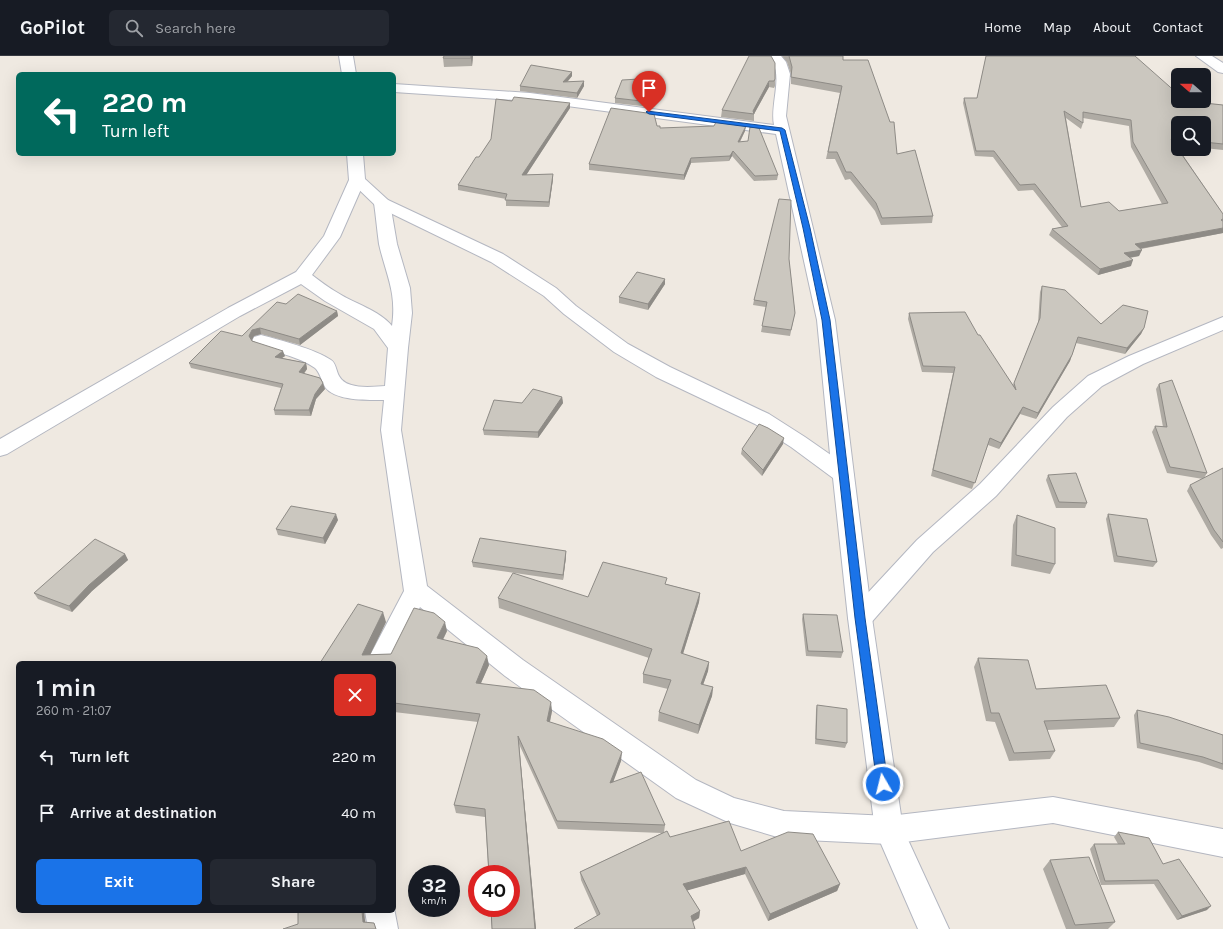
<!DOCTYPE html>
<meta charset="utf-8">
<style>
:root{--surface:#171b24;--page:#242831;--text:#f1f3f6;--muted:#9ea1a6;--line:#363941;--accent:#1a73e8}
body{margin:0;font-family:Karla,sans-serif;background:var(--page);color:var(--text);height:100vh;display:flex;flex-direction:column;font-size:15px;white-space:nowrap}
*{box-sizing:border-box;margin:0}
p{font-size:13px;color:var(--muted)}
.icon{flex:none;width:22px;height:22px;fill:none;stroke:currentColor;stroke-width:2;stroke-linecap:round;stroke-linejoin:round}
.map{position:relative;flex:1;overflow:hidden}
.details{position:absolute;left:16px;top:605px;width:380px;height:252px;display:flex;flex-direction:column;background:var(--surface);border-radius:6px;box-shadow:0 4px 16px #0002}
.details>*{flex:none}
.top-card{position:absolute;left:16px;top:16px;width:380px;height:84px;border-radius:6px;box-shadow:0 4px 16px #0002;background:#00695c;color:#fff;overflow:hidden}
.needle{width:26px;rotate:290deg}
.fabs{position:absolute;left:1171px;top:12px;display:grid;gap:8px}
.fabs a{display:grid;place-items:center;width:40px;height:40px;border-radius:6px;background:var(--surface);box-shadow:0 4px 16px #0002;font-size:20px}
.speed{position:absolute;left:408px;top:809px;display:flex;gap:8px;font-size:20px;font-weight:700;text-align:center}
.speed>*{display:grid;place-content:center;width:52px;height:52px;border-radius:50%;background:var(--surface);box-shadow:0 4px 16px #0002;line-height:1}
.speed small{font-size:10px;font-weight:400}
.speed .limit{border:6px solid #d22;background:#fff;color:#111}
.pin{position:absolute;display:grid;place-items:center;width:34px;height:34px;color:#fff;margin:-41px -17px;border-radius:50% 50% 50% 0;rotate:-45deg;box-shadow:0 0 4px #0007}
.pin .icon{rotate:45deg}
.me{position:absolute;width:44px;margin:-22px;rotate:352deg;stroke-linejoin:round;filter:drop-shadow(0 0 3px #0008)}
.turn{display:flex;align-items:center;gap:14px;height:84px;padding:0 20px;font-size:18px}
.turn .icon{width:52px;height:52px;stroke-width:2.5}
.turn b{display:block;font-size:28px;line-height:34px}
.round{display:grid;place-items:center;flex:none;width:42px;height:42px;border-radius:6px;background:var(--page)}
.summary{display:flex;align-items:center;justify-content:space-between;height:68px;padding:0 20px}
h1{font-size:24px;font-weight:700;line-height:30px}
.primary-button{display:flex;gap:8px;margin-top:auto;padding:8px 20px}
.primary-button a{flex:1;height:46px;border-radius:6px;background:var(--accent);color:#fff;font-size:16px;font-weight:700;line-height:46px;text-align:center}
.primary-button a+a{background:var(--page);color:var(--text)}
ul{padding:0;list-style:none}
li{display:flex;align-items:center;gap:12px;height:56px;padding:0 20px}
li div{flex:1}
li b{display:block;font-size:15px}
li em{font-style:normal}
header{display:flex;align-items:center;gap:24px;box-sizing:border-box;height:56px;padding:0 20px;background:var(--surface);border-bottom:1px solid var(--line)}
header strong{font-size:19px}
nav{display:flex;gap:22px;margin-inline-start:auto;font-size:14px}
.search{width:280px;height:36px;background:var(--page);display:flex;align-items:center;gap:10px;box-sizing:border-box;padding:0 14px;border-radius:6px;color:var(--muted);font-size:15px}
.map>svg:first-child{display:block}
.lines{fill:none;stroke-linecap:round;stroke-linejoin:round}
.minor-casing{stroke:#b4b7c1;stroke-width:2}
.tertiary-casing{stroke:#b4b7c1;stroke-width:2}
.minor{fill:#fff;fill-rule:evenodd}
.tertiary{fill:#fff;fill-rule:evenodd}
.wall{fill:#afaba4;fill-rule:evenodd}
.shaded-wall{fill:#8e8b86}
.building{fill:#cbc7bf;stroke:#8e8b86;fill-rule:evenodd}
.route{fill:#1a73e8;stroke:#114b97}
</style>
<header>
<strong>GoPilot</strong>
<div class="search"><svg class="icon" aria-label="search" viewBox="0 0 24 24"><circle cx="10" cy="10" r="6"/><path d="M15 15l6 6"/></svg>Search here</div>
<nav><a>Home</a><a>Map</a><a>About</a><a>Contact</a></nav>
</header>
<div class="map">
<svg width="1223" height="873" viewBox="0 0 1223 873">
<rect width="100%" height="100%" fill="#efe9e1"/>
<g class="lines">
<defs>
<g id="minor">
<path d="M766 0H781L786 6 790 18 786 60 835 264 854 419 851 425 843 427 835 425 832 419 817 264 776 78 530 45 394 36V28L530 37 774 69C770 50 782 23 773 7 771 5 768 3 766 0Z"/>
<path d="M1196 0H1212L1223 7V17L1218 16Z"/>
<path d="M357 119 363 121 365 124 340 181 312 219C320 225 329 232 338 237 355 248 379 254 392 270 397 236 386 219 379 188 377 174 376 160 374 147L376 144 382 142 388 144 390 147 397 188 410 232 412 257 408 292 401 374 427 530 523 604 673 708 696 724 734 742 784 755 889 760 1053 741 1223 773V801L1053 767 889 788 784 783 730 767 676 742 505 620 420 551 392 607H366L404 535 381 374 384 344C367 344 335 345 325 331 322 325 319 315 315 312 300 301 272 295 254 289L252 285 254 281 261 279C280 284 315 293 331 304 336 307 336 315 339 320 346 334 372 331 385 330L388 292 374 273 325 245 301 228 240 260 7 398 0 400V383L228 252 296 216 324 180 349 124 351 121Z"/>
<path d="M1223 261V274L1143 308 1102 330 1067 361 996 440 933 496 869 569 860 572 851 569 848 562 851 555 917 484 980 428 1053 351 1088 320 1129 300Z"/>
<path d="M394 852 398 873H368L365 855H394Z"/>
</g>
<g id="tertiary">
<path d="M339 0H353L356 18H342Z"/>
<path d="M347 98H363L365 123 388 144 503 198 556 232 576 250 628 288 670 311 769 358 805 381 851 413 854 419 872 562 903 773 949 873H918L875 774 848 562 833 422 791 391 755 368 656 321 614 296 564 258 544 240 491 206 376 150 349 124Z"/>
</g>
</defs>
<use href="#minor" class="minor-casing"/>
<use href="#tertiary" class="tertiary-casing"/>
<use href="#minor" class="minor"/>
<use href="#tertiary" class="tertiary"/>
</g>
<g class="wall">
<path d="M473 0 472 10 444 11 443 2Z"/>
<path d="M782 0H843V4L933 160 932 167 881 169 875 155 850 123 845 124 835 103H826L840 37 791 28V18L787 6Z"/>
<path d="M986 0H1135L1178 45 1223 49V94L1204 92V67H1178V89H1176L1223 158V177L1141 193 1139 200 1130 202 1131 210 1098 219 1049 179 1052 173 1062 171 1033 134 1018 135 993 101 975 100 963 47 964 42H977ZM1066 62 1081 73 1083 67V62L1129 70 1131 91 1162 148 1119 155 1081 151Z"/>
<path d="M775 7V30L774 32 769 31 754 58V65L721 61 722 54Z"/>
<path d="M572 16V20L567 26 584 25V30L577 42 520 35V30Z"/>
<path d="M657 22V27L648 40 650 46V51L615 47V42Z"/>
<path d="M512 45 570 47V52L526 119 553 118V123L549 151 506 150V143L458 134V129L479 101 491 83Z"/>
<path d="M657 70 660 72 745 75 740 86 778 119 777 124 754 125 732 100 729 105 691 107 684 124 589 114V108Z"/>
<path d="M789 203 795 257 790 280 761 276 766 251 753 249 754 244Z"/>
<path d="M665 223V228L648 254 619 247V241Z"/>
<path d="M1042 230 1101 268 1144 272 1141 278 1125 298 1076 287 1070 305 1036 363 1020 358 999 393 988 389 972 433 931 420 953 317 922 316 908 263 909 257 978 279 1013 329 1038 267 1040 236Z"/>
<path d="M286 248 337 255 338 260 300 289 261 278 254 280 251 284 285 300 282 302 306 307 307 313 304 318 325 333 316 343 311 360 275 359 274 354 281 332 191 312 189 307 242 280Z"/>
<path d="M1159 328 1207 417 1204 422 1223 412V492L1221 493 1211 479 1187 435 1190 429 1203 423 1167 417 1152 376 1155 370 1163 371 1156 333Z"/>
<path d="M562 341 563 347 538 382 484 379 483 374 522 347Z"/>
<path d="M783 388 762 420 741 398 742 393Z"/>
<path d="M1048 419 1087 447 1085 452H1056L1046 424Z"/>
<path d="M1108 458 1157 506 1153 511 1114 506 1106 463Z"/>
<path d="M1017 459 1055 508 1050 518 1011 510 1013 469Z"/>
<path d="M338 464 325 488 278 479 276 473Z"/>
<path d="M566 495V501L563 524 473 511 472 506Z"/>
<path d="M125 498 128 504 92 535 72 556 38 543 34 537Z"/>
<path d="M666 528 700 537 699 546 683 598 709 606 708 615 703 629 713 631 712 640 698 678 658 665 659 656 668 633 643 627V618L649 602 499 552 498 542 588 541Z"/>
<path d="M803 558 843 596 841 602 806 600 802 563Z"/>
<path d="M386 566 370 599 391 598 447 575 443 584 489 609 481 627 552 655 550 666 621 705 613 725 665 769 664 776 670 781 741 795 840 828 837 835 768 865 745 818 687 834 700 855 699 862 693 866 597 860 581 824 580 816 662 777 558 773 519 688 536 873H492L485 761 456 757 454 749 478 666 394 656V607H320Z"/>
<path d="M978 602 1036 633 1120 662 1114 671 1047 674 1055 695 1050 703 1009 705 995 666 986 665 974 611Z"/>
<path d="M817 649 847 687 845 692 815 688 816 654Z"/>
<path d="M1137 654 1223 679V714L1199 706 1137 692 1134 659Z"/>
<path d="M1118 776 1163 808 1207 854 1177 864 1154 828 1101 829 1090 793 1094 788H1118L1114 781Z"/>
<path d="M1050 804 1115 866 1108 873H1066L1043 813Z"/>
</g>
<g class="shaded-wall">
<path d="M471 0H473L472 10 471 2Z"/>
<path d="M572 16V20L563 31V26Z"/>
<path d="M657 22V27L647 41V36Z"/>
<path d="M584 25V30L577 42V37Z"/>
<path d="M769 25V31L754 58 753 55Z"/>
<path d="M570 47V52L523 124 522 119Z"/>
<path d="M746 70 745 75 737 91 738 86Z"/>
<path d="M733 95 732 100 729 105 730 100Z"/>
<path d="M691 102V107L684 124V119Z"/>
<path d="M553 118V123L549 151V146Z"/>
<path d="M1223 172V177L1133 194 1135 188Z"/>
<path d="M1142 194 1139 200 1121 203 1124 197Z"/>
<path d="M1133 204 1131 210 1098 219 1100 213Z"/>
<path d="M665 223V228L648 254V248Z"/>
<path d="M337 255 338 260 300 289 299 283Z"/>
<path d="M260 272 261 278 254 280 251 286 249 280 252 274Z"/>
<path d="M1144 272 1141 278 1125 298 1127 292Z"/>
<path d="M283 295 285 300 276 306 275 301Z"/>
<path d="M1072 299 1070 305 1036 363 1038 357Z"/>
<path d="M306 307 307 313 300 322 299 316Z"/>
<path d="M323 327 325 333 316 343 311 360 309 354 315 338Z"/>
<path d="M562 341 563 347 538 382V376Z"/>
<path d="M1023 351 1020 358 999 393 1001 387Z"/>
<path d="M784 382 783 388 762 420 763 414Z"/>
<path d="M336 458 338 464 325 488 323 482Z"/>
<path d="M566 495V501L563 524V519Z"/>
<path d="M125 498 128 504 92 535 72 556 69 550 89 529Z"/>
<path d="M700 537 699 546 680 607 681 597Z"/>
<path d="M383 556 386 566 366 607 362 599Z"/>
<path d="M445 566 447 575 439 591 437 582Z"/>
<path d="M487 600 489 609 477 636 476 627Z"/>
<path d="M709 606 708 615 700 637 701 628Z"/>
<path d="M713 631 712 640 698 678 699 669Z"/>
<path d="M551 646 552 655 548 674 547 665Z"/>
<path d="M518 680 519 688 536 873H535Z"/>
<path d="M622 696 621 705 610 735V727Z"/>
<path d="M746 811 745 818 682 836 683 828Z"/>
<path d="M840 828 837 835 768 865 770 858Z"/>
<path d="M1211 850 1207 854 1177 864 1182 860Z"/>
<path d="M362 855H364L366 873 363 866Z"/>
<path d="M700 855 699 862 690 867 691 860Z"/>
</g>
<g class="building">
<path d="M444 0H471V2H443Z"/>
<path d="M749 0H771L775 7V23L774 25H769L753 55 754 58 722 54Z"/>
<path d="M789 0H843V4H868L890 66H894L897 98 915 94 933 160 882 162 876 147 851 116H846L837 96H828L842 30 791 21 792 11Z"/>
<path d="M986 0H1135L1178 38V45H1186L1223 49V88L1204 86V67H1178V83H1171L1223 158V163L1221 164 1223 165V172L1135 188 1142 194 1124 197 1133 204 1100 213 1052 173 1068 170 1035 128 1020 129 994 95H976L964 42H977ZM1064 55 1083 67V56L1131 64 1133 86 1168 147 1119 155 1109 146 1081 151Z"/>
<path d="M531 9 572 16 563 26 584 25 577 37 520 30Z"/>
<path d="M657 22 647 36 650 46 615 42 622 24Z"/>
<path d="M514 41 570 47 522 119 553 118 549 146 505 144 507 138 458 129 476 101H479L491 83 496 43 512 45Z"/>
<path d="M611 52 654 58 657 70H660V72L714 70 716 66 746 70 738 86 748 85 750 71 759 72 778 119 755 120 733 95 730 100 691 102 684 119 589 108Z"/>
<path d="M779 143 791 144 789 203 795 257 791 274 762 270 767 246 754 244Z"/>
<path d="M637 216 665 223 648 248 619 241Z"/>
<path d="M1042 230 1065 234 1101 268 1123 249 1148 255 1144 272 1127 292 1078 281 1072 299 1038 357 1023 351 1001 387 990 382 975 427 933 414 955 311 923 310 909 257 965 256 978 279H980L1016 334 1014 327 1040 262Z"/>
<path d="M298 238 337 255 299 283 260 272 252 274 249 280 252 285 283 295 275 301 306 307 299 316 320 322 323 327 315 338 309 354H274L283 328 189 307 221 275 242 280 277 246 286 248Z"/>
<path d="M1172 324 1207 417 1170 411 1155 370 1167 371 1159 328Z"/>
<path d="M533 333 562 341 538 376 483 374 494 344 522 347Z"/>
<path d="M759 368 768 372 784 382 763 414 742 393Z"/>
<path d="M1223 412V486L1214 474 1190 429Z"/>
<path d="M1076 417 1087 447 1059 446 1048 419Z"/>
<path d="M291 450 336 458 323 482 276 473Z"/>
<path d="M1108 458 1147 463 1157 506 1117 500Z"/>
<path d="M1017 459 1055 472V508L1016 499Z"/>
<path d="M480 482 566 495 563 519 472 506Z"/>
<path d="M95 483 125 498 89 529 69 550 34 537Z"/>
<path d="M603 506 667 522 665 528 700 537 681 597 709 606 701 628 713 631 699 669 659 656 671 624 643 618 652 593 498 542 513 517 588 541Z"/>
<path d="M358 548 383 556 362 599 391 598 414 552 434 557 445 566 437 582 478 592 487 600 476 627 534 634 551 646 547 665 603 683 622 696 610 727 641 716 665 769 557 765 518 680 535 873H492L491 852H511V818H489L485 753 454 749 480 658 394 647V607H320Z"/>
<path d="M803 558 837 559 843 596 808 595Z"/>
<path d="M978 602 1028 604 1036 633 1106 629 1120 662 1044 665 1055 695 1014 697 999 657H991Z"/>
<path d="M817 649 847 653V687L816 683Z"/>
<path d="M1137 654 1169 661 1223 679V708L1203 701 1140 687Z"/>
<path d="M729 765 741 795 788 776 813 778 840 828 770 858 746 811 683 828 700 855 691 860 695 873H574L600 858 580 816 667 775 670 781Z"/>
<path d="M1118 776 1149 782 1163 808 1179 803 1211 850 1182 860 1158 824 1105 825 1094 788H1125Z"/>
<path d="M1089 801 1115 866 1075 869 1050 804Z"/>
<path d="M298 855H362L363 866 374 867 376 873H283L298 868Z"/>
</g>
<path class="route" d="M647 55 782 72 785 74 810 172 830 264 865 562 888 728 887 732 883 734 879 732 877 728 855 562 822 264 803 172 780 75 649 58 646 56Z"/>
</svg>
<div class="fabs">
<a><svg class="needle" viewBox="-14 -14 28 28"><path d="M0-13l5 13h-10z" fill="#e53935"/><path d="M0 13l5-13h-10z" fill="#9ea1a6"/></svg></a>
<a><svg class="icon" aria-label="search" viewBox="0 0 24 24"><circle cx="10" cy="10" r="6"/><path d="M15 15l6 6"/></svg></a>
</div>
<div class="speed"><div>32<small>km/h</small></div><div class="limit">40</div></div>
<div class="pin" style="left:649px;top:56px;background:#d93025"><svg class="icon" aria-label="arrive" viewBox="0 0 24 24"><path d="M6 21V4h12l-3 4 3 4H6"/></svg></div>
<svg class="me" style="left:883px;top:728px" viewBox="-20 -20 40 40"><circle r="17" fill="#1a73e8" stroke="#fff" stroke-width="3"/><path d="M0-11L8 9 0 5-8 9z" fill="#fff"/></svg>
<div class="top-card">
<div class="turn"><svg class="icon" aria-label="left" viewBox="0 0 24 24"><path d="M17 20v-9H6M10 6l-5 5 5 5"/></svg><div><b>220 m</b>Turn left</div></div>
</div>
<section class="details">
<div class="summary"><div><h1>1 min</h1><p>260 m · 21:07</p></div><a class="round" style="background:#d93025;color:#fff"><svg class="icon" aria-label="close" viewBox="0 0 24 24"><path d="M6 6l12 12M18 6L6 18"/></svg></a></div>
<ul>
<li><svg class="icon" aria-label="left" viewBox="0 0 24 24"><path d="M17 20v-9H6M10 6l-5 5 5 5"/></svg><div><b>Turn left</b></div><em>220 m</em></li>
<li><svg class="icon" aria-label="arrive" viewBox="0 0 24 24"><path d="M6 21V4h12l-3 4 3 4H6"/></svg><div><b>Arrive at destination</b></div><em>40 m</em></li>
</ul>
<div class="primary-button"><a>Exit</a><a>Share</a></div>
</section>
</div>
